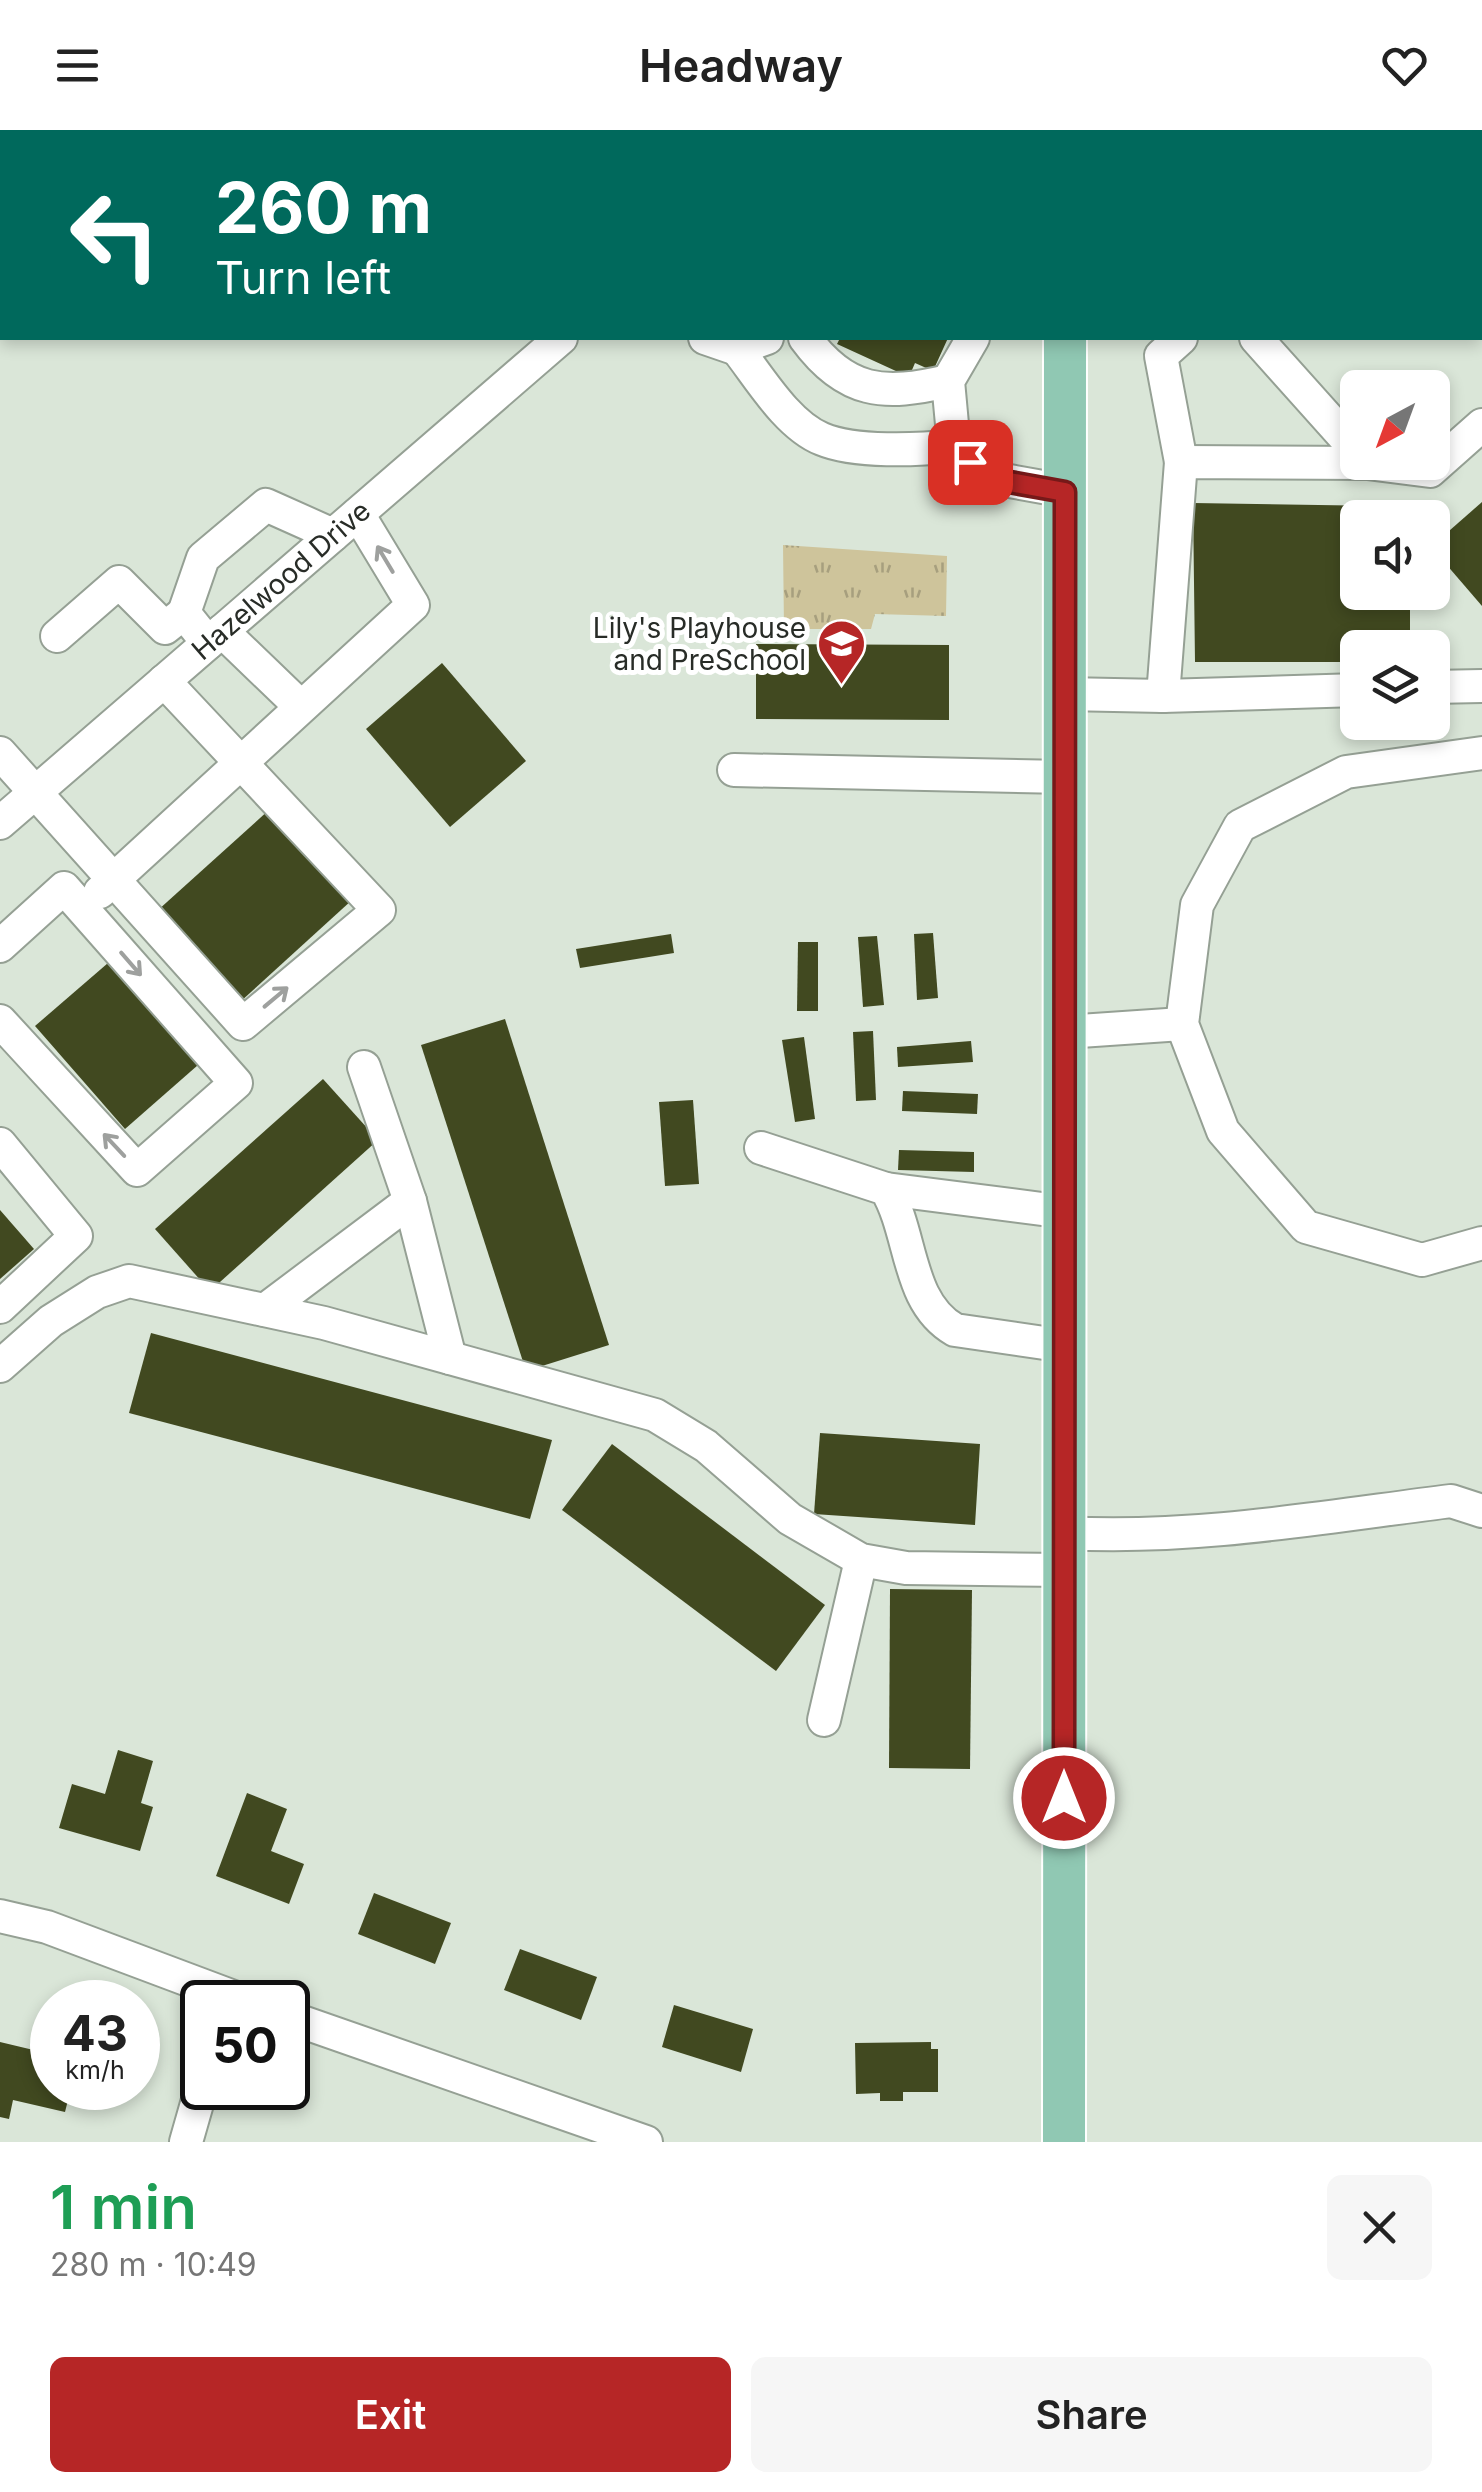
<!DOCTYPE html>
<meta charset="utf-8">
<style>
:root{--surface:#fff;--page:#f6f6f6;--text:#222;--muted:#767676;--accent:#b62626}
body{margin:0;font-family:Inter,sans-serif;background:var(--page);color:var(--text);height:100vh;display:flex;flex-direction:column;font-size:38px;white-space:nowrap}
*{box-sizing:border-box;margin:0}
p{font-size:32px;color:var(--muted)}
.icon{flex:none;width:55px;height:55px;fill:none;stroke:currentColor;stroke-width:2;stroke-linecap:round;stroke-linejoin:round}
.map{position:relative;height:2012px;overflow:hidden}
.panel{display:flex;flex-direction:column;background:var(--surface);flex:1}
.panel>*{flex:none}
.top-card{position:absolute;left:0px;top:0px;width:1482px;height:210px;box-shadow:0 5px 15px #0003;background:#00695c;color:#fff;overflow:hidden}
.needle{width:65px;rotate:221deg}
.tools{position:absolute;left:1340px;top:240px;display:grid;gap:20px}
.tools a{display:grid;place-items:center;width:110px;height:110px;border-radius:15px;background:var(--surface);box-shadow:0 5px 15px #0003;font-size:50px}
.speed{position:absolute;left:30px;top:1850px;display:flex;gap:20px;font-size:50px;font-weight:700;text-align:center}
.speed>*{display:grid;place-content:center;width:130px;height:130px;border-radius:50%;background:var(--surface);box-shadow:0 5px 15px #0003;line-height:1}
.speed small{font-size:25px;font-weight:400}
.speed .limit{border:5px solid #111;border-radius:15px;background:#fff;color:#111}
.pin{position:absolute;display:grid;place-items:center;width:85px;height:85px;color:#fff;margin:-42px;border-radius:20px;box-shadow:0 5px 15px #0006}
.me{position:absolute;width:110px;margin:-55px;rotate:0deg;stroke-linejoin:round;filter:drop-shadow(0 0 8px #0008)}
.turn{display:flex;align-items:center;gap:35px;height:210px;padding:0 50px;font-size:45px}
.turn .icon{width:130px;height:130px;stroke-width:2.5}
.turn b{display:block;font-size:70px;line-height:85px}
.round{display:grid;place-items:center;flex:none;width:105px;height:105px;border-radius:15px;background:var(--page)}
.headline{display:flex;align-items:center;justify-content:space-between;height:170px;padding:0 50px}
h1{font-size:60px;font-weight:600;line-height:75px;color:#1e9e55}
.action{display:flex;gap:20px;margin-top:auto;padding:20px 50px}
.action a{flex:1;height:115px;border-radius:15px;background:var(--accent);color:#fff;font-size:40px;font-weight:600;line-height:115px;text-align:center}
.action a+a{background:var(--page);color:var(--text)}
header{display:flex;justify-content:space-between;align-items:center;height:130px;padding:0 50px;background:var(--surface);font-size:45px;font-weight:600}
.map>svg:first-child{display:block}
.park{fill:url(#park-tufts)}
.building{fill:#414920}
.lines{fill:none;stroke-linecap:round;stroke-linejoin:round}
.minor-casing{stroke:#95a094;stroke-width:36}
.major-casing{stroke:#fff;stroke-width:46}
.minor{stroke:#fff;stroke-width:32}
.major{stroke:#90c8b3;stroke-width:42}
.oneway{stroke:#9ea09e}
.route-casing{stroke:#761919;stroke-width:25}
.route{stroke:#b62626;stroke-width:18}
.labels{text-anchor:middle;stroke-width:10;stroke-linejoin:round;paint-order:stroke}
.street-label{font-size:28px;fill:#282c27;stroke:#fff}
.poi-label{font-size:28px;fill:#282c27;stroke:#fff;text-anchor:end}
</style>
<header><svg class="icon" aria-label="menu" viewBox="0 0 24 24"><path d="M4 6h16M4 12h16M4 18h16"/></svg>Headway<svg class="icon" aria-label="heart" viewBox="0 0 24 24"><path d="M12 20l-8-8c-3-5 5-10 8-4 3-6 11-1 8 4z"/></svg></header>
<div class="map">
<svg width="1482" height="2012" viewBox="0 0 1482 2012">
<defs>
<pattern id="park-tufts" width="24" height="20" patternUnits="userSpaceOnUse" patternTransform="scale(2.5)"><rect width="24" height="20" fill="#cec49b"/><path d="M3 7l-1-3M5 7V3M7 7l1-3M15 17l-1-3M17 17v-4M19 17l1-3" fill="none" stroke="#a79f7e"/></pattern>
</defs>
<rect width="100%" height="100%" fill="#dae6d8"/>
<path class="park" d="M783 415 947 426 946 486 875 484 871 499H784Z"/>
<g class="building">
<path d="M840 208H948L933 241 915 233 909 247 837 214Z"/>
<path d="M1482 372V476L1439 426 1441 408Z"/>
<path d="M1193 373 1383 376 1394 388H1358V462H1410V518H1358V532H1195Z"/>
<path d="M756 514 949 515V590L756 589Z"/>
<path d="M442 533 526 631 450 697 366 599Z"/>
<path d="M270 679 352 770 240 872 157 781Z"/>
<path d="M933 803 938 868 917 870 914 804Z"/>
<path d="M671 804 674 823 580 838 576 819Z"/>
<path d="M877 806 884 875 863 877 858 807Z"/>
<path d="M798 812H818V881H797Z"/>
<path d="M108 833 198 935 125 999 35 896Z"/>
<path d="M505 889 609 1215 526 1241 421 915Z"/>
<path d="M873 901 876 970 856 971 853 902Z"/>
<path d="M804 907 815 989 795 992 782 910Z"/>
<path d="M971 911 973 932 898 937 897 917Z"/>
<path d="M323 949 378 1010 210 1161 155 1099Z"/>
<path d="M903 961 978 964 977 984 902 981Z"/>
<path d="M693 970 699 1054 665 1056 659 972Z"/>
<path d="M899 1020 974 1022V1042L898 1040Z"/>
<path d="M0 1080 34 1119 0 1149Z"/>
<path d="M151 1203 552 1310 530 1389 129 1283Z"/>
<path d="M820 1303 980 1314 975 1395 814 1384Z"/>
<path d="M612 1314 825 1475 776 1541 562 1380Z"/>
<path d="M890 1459 972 1460 970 1639 889 1638Z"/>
<path d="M118 1620 153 1631 141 1673 153 1677 140 1721 59 1698 72 1654 105 1664Z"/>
<path d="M247 1663 287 1679 271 1721 304 1734 289 1774 216 1746Z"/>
<path d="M374 1763 451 1793 435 1834 358 1804Z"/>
<path d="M520 1819 597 1847 581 1890 504 1860Z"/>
<path d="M674 1875 753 1899 741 1942 662 1917Z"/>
<path d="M0 1912 46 1923 45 1928 52 1929V1958H71L65 1982 13 1970 9 1989 0 1987Z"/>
<path d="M931 1912V1919H938V1962H903V1971H880V1963L856 1964 855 1913Z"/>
</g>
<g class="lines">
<defs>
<g id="minor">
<path d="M399 0 401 2"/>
<path d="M1314 0 1315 2"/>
<path d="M627 2 630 0"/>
<path d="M799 2 802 0"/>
<path d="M1363 2 1366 0"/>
<path d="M705 208 737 219 767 208"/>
<path d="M805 208C846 264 884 266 948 251"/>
<path d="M973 208 948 251 954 316 987 347 1065 361"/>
<path d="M1181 208 1161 226 1181 332"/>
<path d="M1256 208 1358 322"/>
<path d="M737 219C759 247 787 295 822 309 855 323 918 320 954 316"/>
<path d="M222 501 300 576"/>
<path d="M57 506 119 452 165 498 184 483"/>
<path d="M208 513 184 483 203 428 266 375 333 405"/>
<path d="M1432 557 1482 556"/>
<path d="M1065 564 1163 566 1181 332 1367 333 1430 341 1482 295"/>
<path d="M1163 566 1358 560"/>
<path d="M0 623 243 894 379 780 164 551"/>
<path d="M1482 623 1346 642 1240 696 1197 775 1182 894 1223 1001 1306 1097 1422 1130 1482 1113"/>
<path d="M734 640 1065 647"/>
<path d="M0 693 561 208"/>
<path d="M100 762 413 475 358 384"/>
<path d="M0 816 64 758 236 953 137 1040 0 891"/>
<path d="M1065 902 1182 894"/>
<path d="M364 937 410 1071 450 1228"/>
<path d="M0 1014 76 1106 0 1177"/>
<path d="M761 1018 886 1059C913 1104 906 1172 955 1200L1065 1216"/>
<path d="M886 1059 1065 1082"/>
<path d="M265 1180 410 1071"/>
<path d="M0 1236 51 1191 97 1162 129 1151 324 1193 655 1285 706 1316 790 1389 861 1430 906 1438 1065 1440"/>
<path d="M1065 1403C1194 1410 1323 1387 1451 1371L1482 1381"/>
<path d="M824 1590 861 1430"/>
<path d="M0 1786 47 1797 247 1872"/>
<path d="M288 1887 646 2012"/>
<path d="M186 2012 202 1956"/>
</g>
<g id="major">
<path d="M1065 2V0"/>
<path d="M1064 2012 1065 208"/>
</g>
</defs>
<use href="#minor" class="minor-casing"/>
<use href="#major" class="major-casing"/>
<use href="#minor" class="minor"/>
<use href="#major" class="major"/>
</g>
<defs><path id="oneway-shaft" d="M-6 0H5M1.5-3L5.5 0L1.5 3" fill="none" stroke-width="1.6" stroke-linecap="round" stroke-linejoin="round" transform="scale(2.5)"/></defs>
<g class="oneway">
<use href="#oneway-shaft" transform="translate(385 429) rotate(-121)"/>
<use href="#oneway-shaft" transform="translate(131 834) rotate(49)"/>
<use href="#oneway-shaft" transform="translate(276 867) rotate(-40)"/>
<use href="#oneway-shaft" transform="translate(114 1015) rotate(-133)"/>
</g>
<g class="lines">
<defs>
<path id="route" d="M970 332 987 348 1065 362 1064 1668"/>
</defs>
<use href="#route" class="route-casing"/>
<use href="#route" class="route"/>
</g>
<defs>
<symbol id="school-pin" viewBox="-11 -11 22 30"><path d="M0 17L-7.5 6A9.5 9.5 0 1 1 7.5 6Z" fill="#b62626" stroke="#fff"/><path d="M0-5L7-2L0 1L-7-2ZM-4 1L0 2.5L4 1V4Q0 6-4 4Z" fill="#fff"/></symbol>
</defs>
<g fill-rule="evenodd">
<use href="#school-pin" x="814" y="486" width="55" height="75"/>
</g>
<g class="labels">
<g class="street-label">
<text transform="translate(281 450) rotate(-41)" y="10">Hazelwood Drive</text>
</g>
<g class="poi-label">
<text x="806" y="508">Lily's Playhouse<tspan x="806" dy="32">and PreSchool</tspan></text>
</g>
</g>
</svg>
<div class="tools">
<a><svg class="needle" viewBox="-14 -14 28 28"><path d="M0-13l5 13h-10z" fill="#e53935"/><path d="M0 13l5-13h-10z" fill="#767676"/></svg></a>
<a><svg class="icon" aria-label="sound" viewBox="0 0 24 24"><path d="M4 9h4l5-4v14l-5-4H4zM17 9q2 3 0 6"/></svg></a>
<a><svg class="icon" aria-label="layers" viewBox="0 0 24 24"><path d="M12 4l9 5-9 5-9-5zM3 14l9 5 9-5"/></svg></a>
</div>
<div class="speed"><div>43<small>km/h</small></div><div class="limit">50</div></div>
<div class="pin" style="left:970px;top:332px;background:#d93025"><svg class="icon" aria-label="arrive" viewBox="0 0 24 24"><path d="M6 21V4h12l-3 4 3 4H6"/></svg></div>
<svg class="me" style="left:1064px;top:1668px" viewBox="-20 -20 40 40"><circle r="17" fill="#b62626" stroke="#fff" stroke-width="3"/><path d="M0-11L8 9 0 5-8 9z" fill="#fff"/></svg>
<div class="top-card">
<div class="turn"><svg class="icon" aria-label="left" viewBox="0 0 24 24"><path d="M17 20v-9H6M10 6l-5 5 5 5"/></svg><div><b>260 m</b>Turn left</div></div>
</div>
</div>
<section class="panel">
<div class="headline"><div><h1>1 min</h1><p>280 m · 10:49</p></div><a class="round"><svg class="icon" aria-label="close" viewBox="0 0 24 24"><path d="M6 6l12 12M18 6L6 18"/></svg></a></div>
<div class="action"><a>Exit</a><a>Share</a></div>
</section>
